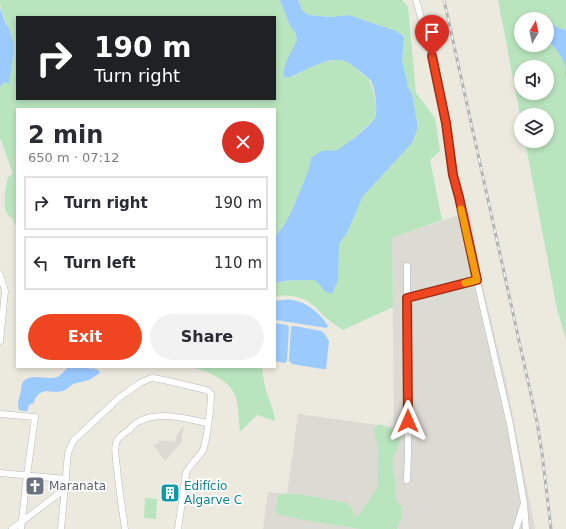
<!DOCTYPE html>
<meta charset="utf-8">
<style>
:root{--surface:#fff;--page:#f2f2f3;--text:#2b2b33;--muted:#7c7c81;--line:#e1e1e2;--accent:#ef4621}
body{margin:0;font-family:"DejaVu Sans",sans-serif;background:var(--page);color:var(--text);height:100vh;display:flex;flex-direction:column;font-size:15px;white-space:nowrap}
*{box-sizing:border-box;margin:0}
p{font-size:13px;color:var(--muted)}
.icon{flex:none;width:22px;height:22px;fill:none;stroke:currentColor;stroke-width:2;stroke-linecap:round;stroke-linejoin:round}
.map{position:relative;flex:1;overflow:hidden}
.panel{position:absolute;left:16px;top:108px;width:260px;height:260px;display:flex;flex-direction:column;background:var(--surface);border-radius:0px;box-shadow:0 2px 6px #0003}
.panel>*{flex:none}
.banner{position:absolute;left:16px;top:16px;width:260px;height:84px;border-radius:0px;box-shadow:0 2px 6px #0003;background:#202124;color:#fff;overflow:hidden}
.needle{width:26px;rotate:9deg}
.fabs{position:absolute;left:514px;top:12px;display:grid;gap:8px}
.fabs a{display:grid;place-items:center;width:40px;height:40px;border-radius:50%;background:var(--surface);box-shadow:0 2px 6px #0003;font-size:20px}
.pin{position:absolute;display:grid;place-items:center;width:34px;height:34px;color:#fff;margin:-41px -17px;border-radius:50% 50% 50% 0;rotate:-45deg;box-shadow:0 0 4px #0007}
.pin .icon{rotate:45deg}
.me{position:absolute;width:44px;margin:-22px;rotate:0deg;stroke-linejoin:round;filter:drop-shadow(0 0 3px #0008)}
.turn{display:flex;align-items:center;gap:14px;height:84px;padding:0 12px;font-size:18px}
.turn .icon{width:52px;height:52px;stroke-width:2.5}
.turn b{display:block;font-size:28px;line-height:34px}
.round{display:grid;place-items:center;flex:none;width:42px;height:42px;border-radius:21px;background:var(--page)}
.head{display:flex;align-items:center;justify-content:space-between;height:68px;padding:0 12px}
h1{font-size:24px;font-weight:700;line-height:30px}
.cta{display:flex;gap:8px;margin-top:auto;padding:8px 12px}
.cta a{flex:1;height:46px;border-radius:24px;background:var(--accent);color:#fff;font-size:16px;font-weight:700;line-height:46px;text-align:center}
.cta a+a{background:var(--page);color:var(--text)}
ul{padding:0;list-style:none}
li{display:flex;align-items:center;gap:12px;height:54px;margin:0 8px 6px;padding:0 4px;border:2px solid var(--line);border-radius:0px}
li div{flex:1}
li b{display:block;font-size:15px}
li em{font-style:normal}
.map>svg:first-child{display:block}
.industrial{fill:#dcdbd3}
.green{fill:#b9e5be;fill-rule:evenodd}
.water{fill:#9bcaff}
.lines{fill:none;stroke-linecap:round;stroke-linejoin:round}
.stream{stroke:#9bcaff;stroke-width:1.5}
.minor-casing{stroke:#b7b9bf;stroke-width:7}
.minor{stroke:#fff;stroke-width:6}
.rail-casing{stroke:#b3b4b4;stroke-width:3}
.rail{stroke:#fff;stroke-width:1.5;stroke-dasharray:4.5;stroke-linecap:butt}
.route-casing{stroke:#9b2e15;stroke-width:10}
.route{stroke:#ef4621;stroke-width:7}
.slow{stroke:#f59e0b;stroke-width:7}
.labels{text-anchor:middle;stroke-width:3.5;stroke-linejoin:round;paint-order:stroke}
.worship-label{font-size:12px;fill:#5b616d;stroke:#fff;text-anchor:start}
.culture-label{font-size:12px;fill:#0d838f;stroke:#fff;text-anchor:start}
</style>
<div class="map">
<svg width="566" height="529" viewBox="0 0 566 529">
<rect width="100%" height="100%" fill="#eceadf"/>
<g class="industrial">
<path d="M470 211 480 274 507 386 535 529H263L268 492 287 494 298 414 394 427 392 238Z"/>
<path d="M182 427 184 428 182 434V442L165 461 153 444 155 443 158 444 159 440 175 442 176 437Z"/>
</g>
<g class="green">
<path d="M0 0H280L290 26 295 32 297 41 284 68 293 77C305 69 333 55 348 62 352 64 356 69 360 72 370 80 371 81 374 94 375 102 378 110 374 118 370 126 343 148 335 152 327 155 319 156 311 158 310 169 306 178 301 189 294 205 288 223 275 236V109H17V229L13 219C0 212 5 191 8 177L13 174 1 140H0V87L4 82 8 83C10 69 15 53 12 39 9 25 0 15 0 0ZM17 17H275V99H17Z"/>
<path d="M298 0H402L408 7 416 93 435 118 440 151 430 160 442 220 392 238 393 307 343 330C337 326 331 322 325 317 321 314 318 309 314 306 304 297 288 293 275 297V283C288 279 301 281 314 280L320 285 324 291 339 244 347 233 363 196 378 180 412 143 418 127 412 94 407 85 402 61 404 38 402 35 396 31 349 15 331 17 308 15 302 10Z"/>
<path d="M498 0H566V31L547 22V19H521V45H547V38C553 47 562 55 565 66 566 70 564 74 566 78V340L557 309 525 141H547V115H521V120ZM521 67H547V93H521Z"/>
<path d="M192 367H259L262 368C263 375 264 383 266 390 269 401 274 409 275 421L257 415 240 432C239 423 238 401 235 395 227 378 208 372 192 367Z"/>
<path d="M379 424 397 431 401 435 400 443 395 453 392 464 395 480V494L397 501 402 507 401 520 397 529H361L303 520 277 514 276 511 278 496 283 494H298L348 503 352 508 354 516 359 515 371 498 378 486 377 471 378 458V445L375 437 374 428Z"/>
<path d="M145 498 157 499 156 519 144 518Z"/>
</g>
<g class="water">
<path d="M280 0H298L302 10 308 15 331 17 349 15 396 31 402 35 404 38 402 61 407 81V85L412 94 418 127 412 143 378 180 363 196 347 233 339 244 338 280 332 294 324 291 320 285 314 280C301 281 288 279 275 283V236C288 223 294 205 301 189 305 178 310 169 311 158 322 150 323 150 336 151 348 142 368 130 375 117 378 110 375 88 371 81 369 78 350 63 347 62 344 60 336 60 332 60 323 61 309 68 301 72 294 75 292 78 284 77 281 66 293 51 297 40L295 32 290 26Z"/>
<path d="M0 8 5 22 9 28 13 42V56L9 84 4 82 0 87Z"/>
<path d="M547 22 566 31V78C564 74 566 70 565 66 562 55 553 47 547 38Z"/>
<path d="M281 300C285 300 288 299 291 300 306 301 321 314 328 326L327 328 275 320V301Z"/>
<path d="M275 323 287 325 289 327 287 361 285 363 275 361Z"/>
<path d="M292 326H295L321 331 324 333 329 341 326 369H322L292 364 289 361 291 328Z"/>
<path d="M69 367H83L96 370 98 369V370L100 373 89 380 73 384 68 388 63 391 56 392 46 391 40 393 35 398 34 403C25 406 31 405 27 411H24L19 410C17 402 19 399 21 391 21 388 21 385 23 382 31 372 47 381 57 377 62 375 64 370 69 367Z"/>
</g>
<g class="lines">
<path class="stream" d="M93 369 96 367"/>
<defs>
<g id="minor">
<path d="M416 0 432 56 441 99 448 138 453 175 459 197 477 281 510 424 524 503 526 529"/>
<path d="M407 266V298"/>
<path d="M0 275 5 291 0 341"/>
<path d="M0 414 35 417 27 475 21 529"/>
<path d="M0 473 66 479"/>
<path d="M407 480 408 455 407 298 477 281"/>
<path d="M12 529 65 489"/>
<path d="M61 529 68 453 71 446 74 440 120 397 140 383 149 379 152 378 164 380 206 390 208 391 211 394C211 405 207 441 203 450 198 459 190 464 186 473L178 529"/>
<path d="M125 529C122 509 119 488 117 468 116 460 114 450 116 443 118 437 124 433 129 430 132 427 135 423 138 422 159 410 186 419 208 423"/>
<path d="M516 529 523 506"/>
</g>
</defs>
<use href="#minor" class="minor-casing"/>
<use href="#minor" class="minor"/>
<defs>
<path id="rail" d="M444 0 537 422 542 453 551 529"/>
</defs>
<use href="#rail" class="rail-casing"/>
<use href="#rail" class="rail"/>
</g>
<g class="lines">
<defs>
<path id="route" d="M408 421 407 298 477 280 459 197 453 175 446 123 432 56"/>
</defs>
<use href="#route" class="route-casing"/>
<use href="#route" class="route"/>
<path class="slow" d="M461 209 477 280 465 283"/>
</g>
<defs>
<symbol id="church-square" viewBox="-11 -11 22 22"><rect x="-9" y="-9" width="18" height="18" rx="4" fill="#6b7280" stroke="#fff"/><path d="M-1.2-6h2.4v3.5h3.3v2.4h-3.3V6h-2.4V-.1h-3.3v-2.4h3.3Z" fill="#fff"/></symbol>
<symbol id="building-square" viewBox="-11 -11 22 22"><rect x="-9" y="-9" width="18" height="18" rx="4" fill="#0f9aa8" stroke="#fff"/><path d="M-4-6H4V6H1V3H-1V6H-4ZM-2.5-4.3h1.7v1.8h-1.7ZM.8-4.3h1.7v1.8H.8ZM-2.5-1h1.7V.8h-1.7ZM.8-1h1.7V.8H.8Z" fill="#fff"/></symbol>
</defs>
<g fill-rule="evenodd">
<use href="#church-square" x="24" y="475" width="22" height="22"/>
<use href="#building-square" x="159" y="482" width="22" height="22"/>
</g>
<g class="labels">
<g class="worship-label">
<text x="49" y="490">Maranata</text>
</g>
<g class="culture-label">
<text x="184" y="490">Edifício<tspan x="184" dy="14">Algarve C</tspan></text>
</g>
</g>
</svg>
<div class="fabs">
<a><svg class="needle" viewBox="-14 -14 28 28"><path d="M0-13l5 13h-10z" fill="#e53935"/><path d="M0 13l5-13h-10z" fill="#7c7c81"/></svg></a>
<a><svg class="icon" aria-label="sound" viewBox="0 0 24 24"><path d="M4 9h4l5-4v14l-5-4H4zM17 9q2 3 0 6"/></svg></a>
<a><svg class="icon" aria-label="layers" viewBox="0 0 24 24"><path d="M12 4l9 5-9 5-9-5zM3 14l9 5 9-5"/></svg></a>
</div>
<div class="pin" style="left:432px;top:56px;background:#d93025"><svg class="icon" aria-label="arrive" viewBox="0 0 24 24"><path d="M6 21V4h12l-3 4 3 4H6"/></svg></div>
<svg class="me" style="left:408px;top:421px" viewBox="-20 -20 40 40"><path d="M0-17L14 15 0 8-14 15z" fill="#ef4621" stroke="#fff" stroke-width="4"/></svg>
<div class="banner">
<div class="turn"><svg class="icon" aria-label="right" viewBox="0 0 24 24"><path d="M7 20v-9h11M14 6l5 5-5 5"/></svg><div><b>190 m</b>Turn right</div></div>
</div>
<section class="panel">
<div class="head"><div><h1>2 min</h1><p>650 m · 07:12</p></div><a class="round" style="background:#d93025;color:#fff"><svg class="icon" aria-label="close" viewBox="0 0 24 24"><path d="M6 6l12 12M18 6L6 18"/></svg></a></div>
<ul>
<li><svg class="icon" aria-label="right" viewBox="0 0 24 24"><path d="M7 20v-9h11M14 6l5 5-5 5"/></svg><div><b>Turn right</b></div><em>190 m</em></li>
<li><svg class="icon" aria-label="left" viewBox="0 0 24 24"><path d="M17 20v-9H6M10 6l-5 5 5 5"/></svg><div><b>Turn left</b></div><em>110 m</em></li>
</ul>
<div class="cta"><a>Exit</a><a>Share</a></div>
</section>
</div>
